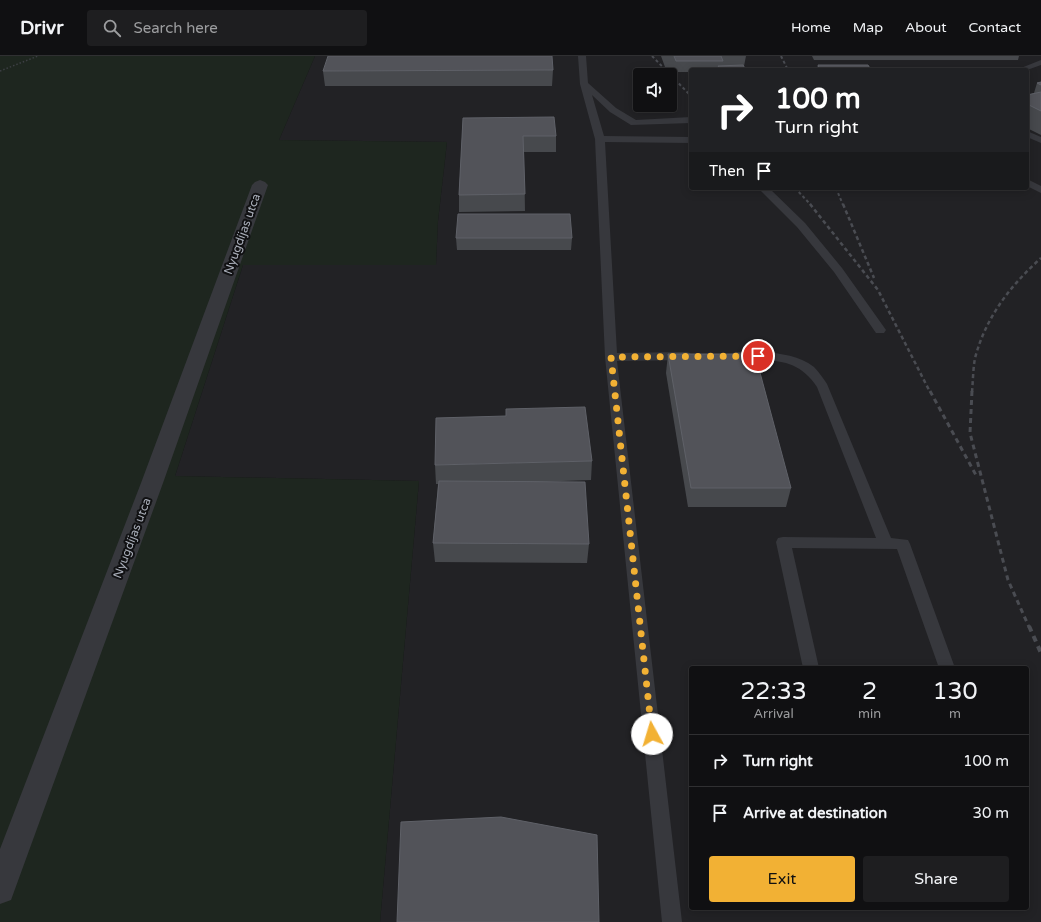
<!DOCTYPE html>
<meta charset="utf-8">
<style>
:root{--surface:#101012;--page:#1e1e20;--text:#f1f3f6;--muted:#9c9d9f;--line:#303032;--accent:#f2b134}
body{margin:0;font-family:"Varela Round",sans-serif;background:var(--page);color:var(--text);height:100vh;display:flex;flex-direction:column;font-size:15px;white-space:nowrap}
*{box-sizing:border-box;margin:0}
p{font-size:13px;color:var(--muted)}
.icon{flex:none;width:22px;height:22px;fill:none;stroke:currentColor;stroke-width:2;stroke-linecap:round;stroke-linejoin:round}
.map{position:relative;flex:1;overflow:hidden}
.side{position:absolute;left:689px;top:610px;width:340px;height:244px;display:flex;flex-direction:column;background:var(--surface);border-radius:4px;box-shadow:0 2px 10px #0003,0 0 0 1px var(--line)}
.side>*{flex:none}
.hud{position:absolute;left:689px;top:12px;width:340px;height:122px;border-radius:4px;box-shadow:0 2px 10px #0003,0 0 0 1px var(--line);background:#202124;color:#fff;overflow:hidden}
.fabs{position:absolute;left:633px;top:12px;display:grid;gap:8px}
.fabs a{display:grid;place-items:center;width:44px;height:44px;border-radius:4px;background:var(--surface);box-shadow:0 2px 10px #0003,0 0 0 1px var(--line);font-size:20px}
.pin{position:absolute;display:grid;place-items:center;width:34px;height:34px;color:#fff;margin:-17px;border:2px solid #fff;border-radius:50%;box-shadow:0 1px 4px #0007}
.me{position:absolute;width:44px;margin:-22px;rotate:354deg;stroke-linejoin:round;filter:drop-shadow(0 0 3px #0008)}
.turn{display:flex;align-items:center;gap:14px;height:84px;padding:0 20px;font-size:18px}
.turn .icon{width:52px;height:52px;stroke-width:2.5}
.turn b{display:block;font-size:28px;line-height:34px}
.then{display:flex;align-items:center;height:38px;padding:0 20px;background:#0003;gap:8px;font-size:15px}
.eta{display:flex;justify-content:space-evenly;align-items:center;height:68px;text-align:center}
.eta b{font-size:24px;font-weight:600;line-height:28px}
.action{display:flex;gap:8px;margin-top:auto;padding:8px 20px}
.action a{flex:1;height:46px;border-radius:4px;background:var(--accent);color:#111;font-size:16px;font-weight:600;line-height:46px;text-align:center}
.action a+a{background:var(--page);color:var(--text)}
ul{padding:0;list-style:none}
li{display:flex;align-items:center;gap:12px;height:52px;padding:0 20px;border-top:1px solid var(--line)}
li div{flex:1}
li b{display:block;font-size:15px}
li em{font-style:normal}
header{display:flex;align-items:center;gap:24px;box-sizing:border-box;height:56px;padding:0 20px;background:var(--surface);border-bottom:1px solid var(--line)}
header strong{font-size:19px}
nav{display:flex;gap:22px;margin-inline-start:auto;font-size:14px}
.search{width:280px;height:36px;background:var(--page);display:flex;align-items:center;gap:10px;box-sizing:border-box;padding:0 14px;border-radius:4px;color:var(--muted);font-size:15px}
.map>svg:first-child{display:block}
.built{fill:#222225;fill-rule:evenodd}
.green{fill:#1e261f}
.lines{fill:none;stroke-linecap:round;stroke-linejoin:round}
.path{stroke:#3d3f44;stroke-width:1.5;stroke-dasharray:1.5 2;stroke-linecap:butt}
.lane{fill:#37383d;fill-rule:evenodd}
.street{fill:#37383d;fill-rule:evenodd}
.rail-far3{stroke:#4a4c52;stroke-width:2;stroke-dasharray:3 2.5;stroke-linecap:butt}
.rail-far2{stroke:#4a4c52;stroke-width:2.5;stroke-dasharray:4 3;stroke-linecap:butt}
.rail-far1{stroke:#4a4c52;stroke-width:3;stroke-dasharray:5 4;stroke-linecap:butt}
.rail{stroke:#4a4c52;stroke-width:4;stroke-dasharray:6 5;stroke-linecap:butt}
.wall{fill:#47494d}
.building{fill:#525359;stroke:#5f6168}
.route{stroke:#f2b134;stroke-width:7;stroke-dasharray:0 12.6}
.labels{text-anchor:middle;stroke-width:4;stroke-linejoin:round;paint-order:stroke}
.street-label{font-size:12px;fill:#a8adb8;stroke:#111113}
</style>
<header>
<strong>Drivr</strong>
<div class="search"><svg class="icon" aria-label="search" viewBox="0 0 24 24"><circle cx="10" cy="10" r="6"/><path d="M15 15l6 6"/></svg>Search here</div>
<nav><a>Home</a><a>Map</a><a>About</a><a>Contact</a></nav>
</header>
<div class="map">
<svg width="1041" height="866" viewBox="0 0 1041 866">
<rect width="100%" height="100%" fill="#161618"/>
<path class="built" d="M315 0H1041V866H380L419 425 175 420 243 209 436 208 438 165 447 86 279 84ZM691 14H1027V132H691ZM640 19H670V49H640ZM691 612H1027V852H691Z"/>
<path class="green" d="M0 0H315L279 84 447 86 438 165 436 209H243L175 420 419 425 380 866H0Z"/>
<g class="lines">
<path class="path" d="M0 15 38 0"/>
<g class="lane">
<path d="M578 0H586L588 27 616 52 636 64 691 61V67L631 69 610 56 592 39 604 80 691 81V87L605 86 617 297 686 296 690 297 692 300 690 303 686 304 617 305 682 866H662L605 301 595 83 580 28Z"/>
<path d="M1041 4V9L1027 14H1016Z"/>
<path d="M1027 75 1041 81V87L1027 81Z"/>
<path d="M1027 123 1041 130V137L1027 130Z"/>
<path d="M758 132H769L805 167 842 212 886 274 884 277H876L834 216 797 171Z"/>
<path d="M737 296C761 296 794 295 814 311 819 316 823 322 827 328L891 482 908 484 910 488 955 612H939L897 493 792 492 819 612H803L776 486 778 482 783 481 876 482 817 331C801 307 782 304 754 304 747 304 740 304 733 303L731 300 733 297Z"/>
</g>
<path class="street" d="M260 124 265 126 268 129 163 427 15 833 11 844 0 848V793L141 427 252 129 255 126Z"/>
<g class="rail-far3">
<path d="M652 0 691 40"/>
<path d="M781 0 788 14"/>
<path d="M795 132 811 149"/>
<path d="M836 132 843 149"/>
</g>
<g class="rail-far2">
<path d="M810 148 878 234 930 336"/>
<path d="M843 148 874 222"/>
<path d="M972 336C973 325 973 313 975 302 986 261 1010 230 1041 202"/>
</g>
<g class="rail-far1">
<path d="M930 335 977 421"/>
<path d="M972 335 970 377 1008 524 1029 571"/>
</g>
<path class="rail" d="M1029 570 1041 597"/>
</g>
<g class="wall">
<path d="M661 0H746L744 10H743L746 14H691V16H674L673 11H665Z"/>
<path d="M812 0H1019L1018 4H814Z"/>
<path d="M818 9 871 14H816Z"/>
<path d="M553 14 552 30H325L323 15Z"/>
<path d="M1041 26V79L1027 72V39L1034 37 1037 27Z"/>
<path d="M463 62 556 80V96H524L525 155 459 156V139Z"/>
<path d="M456 182H572L571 194H457Z"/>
<path d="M668 298 791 432 786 451H688L666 317Z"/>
<path d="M592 405 591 424 534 426 589 488 587 507 435 506 433 487 438 428H436L435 409Z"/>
</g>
<g class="building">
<path d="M328 0H552L553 14 323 15Z"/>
<path d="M674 0H721L723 5H676Z"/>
<path d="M743 9 746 14H721L718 10Z"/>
<path d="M818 9H868L871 14H820Z"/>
<path d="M1041 26V29L1037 27Z"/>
<path d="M1041 36V55L1027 48V39Z"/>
<path d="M554 61 556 80H523L525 138 459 139 463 62Z"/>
<path d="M458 158H570L572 182H456Z"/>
<path d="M668 298H755L791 432H691Z"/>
<path d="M585 351 592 405 435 409 436 362 506 360V353Z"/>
<path d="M439 425 585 426 589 488 433 487Z"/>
<path d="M501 761 597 779 599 866H397L401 766Z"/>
</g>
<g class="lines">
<path class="route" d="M652 678 611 301 758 300"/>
</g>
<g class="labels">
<g class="street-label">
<text transform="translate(242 178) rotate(-70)" y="4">Nyugdíjas utca</text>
<text transform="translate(132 482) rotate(-69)" y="4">Nyugdíjas utca</text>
</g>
</g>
</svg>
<div class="fabs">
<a><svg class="icon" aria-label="sound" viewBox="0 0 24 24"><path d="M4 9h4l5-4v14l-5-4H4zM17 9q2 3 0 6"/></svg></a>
</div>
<div class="pin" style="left:758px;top:300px;background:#d93025"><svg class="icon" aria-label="arrive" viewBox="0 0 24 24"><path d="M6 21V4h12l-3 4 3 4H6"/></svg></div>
<svg class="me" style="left:652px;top:678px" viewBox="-20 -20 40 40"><circle r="19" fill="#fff"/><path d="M0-13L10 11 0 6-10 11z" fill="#f2b134"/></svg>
<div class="hud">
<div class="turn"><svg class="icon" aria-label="right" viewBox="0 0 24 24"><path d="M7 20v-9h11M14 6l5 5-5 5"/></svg><div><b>100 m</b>Turn right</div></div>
<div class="then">Then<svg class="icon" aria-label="arrive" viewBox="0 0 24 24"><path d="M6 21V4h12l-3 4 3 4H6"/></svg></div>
</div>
<section class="side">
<div class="eta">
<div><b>22:33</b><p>Arrival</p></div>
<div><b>2</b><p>min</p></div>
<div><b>130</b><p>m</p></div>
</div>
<ul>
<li><svg class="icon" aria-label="right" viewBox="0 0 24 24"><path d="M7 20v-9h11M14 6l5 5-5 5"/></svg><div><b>Turn right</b></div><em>100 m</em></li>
<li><svg class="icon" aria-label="arrive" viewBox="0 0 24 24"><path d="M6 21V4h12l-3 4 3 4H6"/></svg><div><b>Arrive at destination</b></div><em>30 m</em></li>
</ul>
<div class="action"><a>Exit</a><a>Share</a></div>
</section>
</div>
